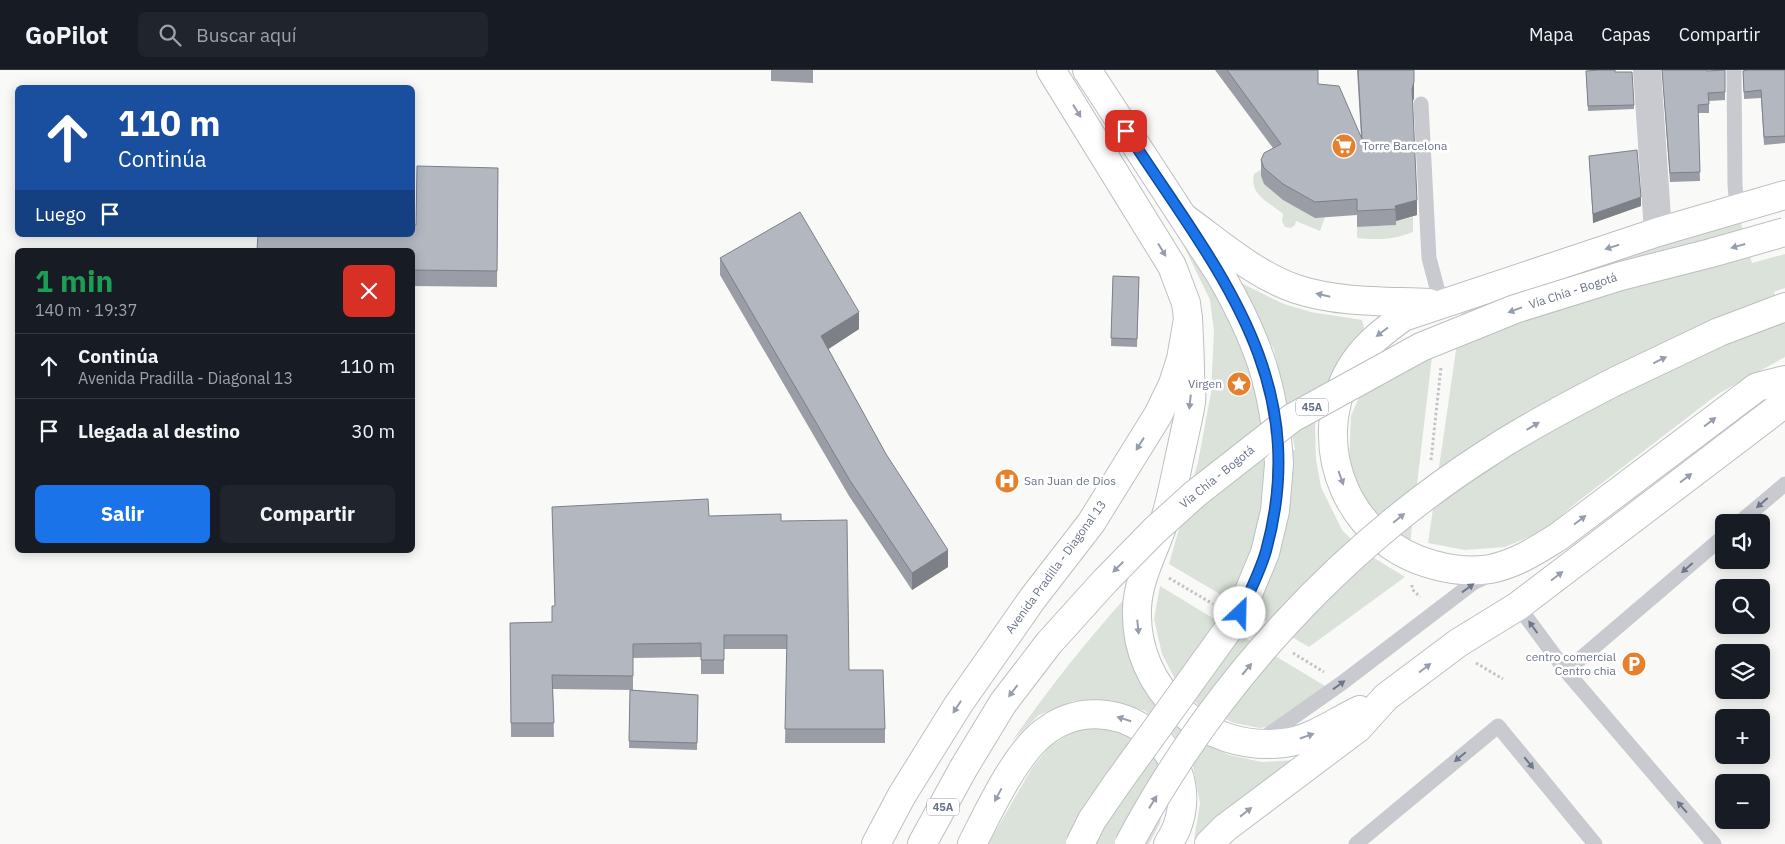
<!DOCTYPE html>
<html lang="es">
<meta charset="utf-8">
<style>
:root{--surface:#171b24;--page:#20242c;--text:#f1f3f6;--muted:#9ea1a6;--line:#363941;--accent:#1a73e8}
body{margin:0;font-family:"IBM Plex Sans",sans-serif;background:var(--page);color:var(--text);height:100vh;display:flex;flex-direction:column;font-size:19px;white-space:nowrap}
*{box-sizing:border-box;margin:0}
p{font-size:16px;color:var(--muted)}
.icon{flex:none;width:28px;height:28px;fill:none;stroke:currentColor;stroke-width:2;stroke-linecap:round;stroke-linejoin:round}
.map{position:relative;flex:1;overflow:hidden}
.side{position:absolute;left:15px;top:178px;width:400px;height:305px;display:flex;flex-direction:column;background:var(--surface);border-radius:8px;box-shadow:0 2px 12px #0003}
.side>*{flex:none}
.top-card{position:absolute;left:15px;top:15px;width:400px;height:152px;border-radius:8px;box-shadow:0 2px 12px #0003;background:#1a4fa0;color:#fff;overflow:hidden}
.buttons{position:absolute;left:1715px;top:444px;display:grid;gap:10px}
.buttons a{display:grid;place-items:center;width:55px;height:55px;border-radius:8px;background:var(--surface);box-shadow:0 2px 12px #0003;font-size:25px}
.pin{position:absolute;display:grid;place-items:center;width:42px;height:42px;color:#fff;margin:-21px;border-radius:10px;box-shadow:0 2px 8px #0006}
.me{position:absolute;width:55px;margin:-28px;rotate:24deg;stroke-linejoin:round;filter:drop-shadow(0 0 4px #0008)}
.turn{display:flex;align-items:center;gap:18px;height:105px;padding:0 20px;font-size:22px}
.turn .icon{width:65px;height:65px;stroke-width:2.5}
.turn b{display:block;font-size:35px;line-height:42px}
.then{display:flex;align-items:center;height:48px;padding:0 20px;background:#0003;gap:10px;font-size:19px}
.round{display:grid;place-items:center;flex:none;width:52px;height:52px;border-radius:8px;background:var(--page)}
.overview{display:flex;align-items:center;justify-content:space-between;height:85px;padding:0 20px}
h1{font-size:30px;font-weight:700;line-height:38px;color:#1e9e55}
.primary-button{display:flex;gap:10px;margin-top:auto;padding:10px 20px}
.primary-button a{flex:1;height:58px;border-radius:8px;background:var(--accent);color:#fff;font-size:20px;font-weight:700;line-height:58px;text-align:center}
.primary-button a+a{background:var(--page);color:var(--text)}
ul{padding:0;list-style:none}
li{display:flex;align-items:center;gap:15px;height:65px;padding:0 20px;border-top:1px solid var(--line)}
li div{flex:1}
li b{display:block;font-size:19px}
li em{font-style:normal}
header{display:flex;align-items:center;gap:30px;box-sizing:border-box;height:70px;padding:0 25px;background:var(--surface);border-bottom:1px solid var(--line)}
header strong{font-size:24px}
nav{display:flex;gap:28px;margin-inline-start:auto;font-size:18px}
.search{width:350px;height:45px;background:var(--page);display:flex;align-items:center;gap:12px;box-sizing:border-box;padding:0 18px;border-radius:8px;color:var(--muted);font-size:19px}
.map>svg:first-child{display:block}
.green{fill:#dae2d9}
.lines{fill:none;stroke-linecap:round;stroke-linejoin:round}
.primary-casing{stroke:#bdbfc4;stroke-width:30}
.highway-casing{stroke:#bdbec2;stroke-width:30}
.path{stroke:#c2c3c6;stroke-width:3;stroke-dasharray:2.5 2.5;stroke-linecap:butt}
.lane{stroke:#c8cacf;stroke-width:15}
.street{stroke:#c8cacf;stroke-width:28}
.primary{stroke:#fff;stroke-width:28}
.highway{stroke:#fff;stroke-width:28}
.primary-bridge-casing{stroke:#bdbfc4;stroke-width:30;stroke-linecap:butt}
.highway-bridge-casing{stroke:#bdbec2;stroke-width:30;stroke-linecap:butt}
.primary-bridge{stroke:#fff;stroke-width:28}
.highway-bridge{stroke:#fff;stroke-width:28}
.wall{fill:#9a9da5}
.shaded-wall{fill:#7d8086}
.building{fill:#b3b7c0;stroke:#7d8086}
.oneway{fill:#969dac}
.oneway2{fill:#6e778c}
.route-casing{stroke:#114b97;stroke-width:12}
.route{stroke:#1a73e8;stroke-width:9}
.labels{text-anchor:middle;stroke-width:5;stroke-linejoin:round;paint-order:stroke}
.shield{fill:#fff;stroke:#969dac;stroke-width:1}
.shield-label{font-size:11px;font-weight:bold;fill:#697389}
.poi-label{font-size:12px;fill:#697389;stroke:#fff;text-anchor:start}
.street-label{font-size:12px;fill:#697389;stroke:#fff}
</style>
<header>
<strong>GoPilot</strong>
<div class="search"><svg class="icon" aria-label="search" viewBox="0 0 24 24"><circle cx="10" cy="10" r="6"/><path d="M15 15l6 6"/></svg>Buscar aquí</div>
<nav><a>Mapa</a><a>Capas</a><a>Compartir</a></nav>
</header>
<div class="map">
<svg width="1785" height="774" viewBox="0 0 1785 774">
<rect width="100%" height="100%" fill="#f9faf8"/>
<g class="green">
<path d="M1264 98 1315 142 1325 147 1320 161 1296 151 1295 155 1291 158 1285 157 1282 151 1283 144C1269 132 1249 125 1254 104Z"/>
<path d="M1413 147V162C1394 170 1377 170 1357 168V157L1395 155V151Z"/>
<path d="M1740 150 1752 193 1785 184V218L1774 222 1785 254V287L1718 324 1576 433 1543 461 1505 477 1465 480 1428 473 1462 239Z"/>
<path d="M1181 170 1235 254 1256 300 1268 383 1295 380 1285 324 1274 280 1241 213 1284 234 1311 242 1362 250 1365 261 1327 315 1315 353 1316 389 1321 417 1342 460 1363 481 1405 507 1309 577 1169 494 1198 392 1211 323 1214 261 1210 230Z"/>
<path d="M1435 261 1410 474 1362 431 1349 393 1351 346 1363 318Z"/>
<path d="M1160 516 1325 616 1273 656 1260 658 1234 653 1200 637 1176 611 1162 584 1154 549Z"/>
<path d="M1125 528 1171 651 1198 671 1229 685 1262 692 1296 690 1194 770 1200 733 1193 697 1174 665 1145 641 1110 630 1073 631 1039 645 1012 671C1047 621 1084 574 1125 528Z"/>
<path d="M1103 656 1135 667 1159 693 1166 722 1160 753 1149 774H988L1032 698 1050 676 1078 659Z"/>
</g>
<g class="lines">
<defs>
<g id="primary">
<path d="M1087 0 1220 204C1258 270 1275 318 1279 394"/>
<path d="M876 774 902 725 958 635 1033 528 1091 453 1158 345 1173 314 1181 289 1188 249 1186 233 1172 196 1051 0"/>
</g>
<g id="highway">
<path d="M1785 125 1658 162 1403 247C1381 263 1361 278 1348 303 1308 380 1351 474 1434 495 1452 500 1472 502 1490 499 1516 494 1537 480 1558 467L1757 317 1785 310"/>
<path d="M1183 147C1219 173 1255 205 1296 219 1339 233 1385 231 1429 233"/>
<path d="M1188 249C1189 267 1190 286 1190 305 1191 314 1192 323 1191 332 1189 346 1185 361 1182 376 1177 398 1173 421 1167 442 1158 475 1138 505 1137 539 1134 620 1205 683 1284 673 1311 670 1336 651 1360 640"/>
<path d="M1616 311 1719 262 1785 237"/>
<path d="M922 774 963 699"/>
<path d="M972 774C989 741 1014 686 1043 663 1109 610 1206 678 1177 757 1175 763 1171 769 1168 774"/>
<path d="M1209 774 1225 758 1358 658 1386 627 1458 573 1518 536 1785 333"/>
</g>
</defs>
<use href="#primary" class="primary-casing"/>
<use href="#highway" class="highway-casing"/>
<g class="path">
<path d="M1431 390 1441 297"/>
<path d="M1169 508 1213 534"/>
<path d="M1412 515V519L1420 527"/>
<path d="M1293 583 1324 602"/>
<path d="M1476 593 1503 609"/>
</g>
<g class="lane">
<path d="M1734 0 1735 115 1737 139"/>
<path d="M1421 34 1429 188 1441 233"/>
<path d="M1740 452 1785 414"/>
<path d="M1518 536 1566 601 1714 774"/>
<path d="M1566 601 1724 466"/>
<path d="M1261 670 1342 613 1473 513 1490 505"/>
<path d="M1356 774 1498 656 1595 774"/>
</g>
<path class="street" d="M1647 0 1658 162"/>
<use href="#primary" class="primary"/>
<use href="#highway" class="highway"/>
<defs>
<path id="primary-bridge" d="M1080 774 1092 750 1116 715 1240 543 1265 483 1275 441 1279 394"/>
<g id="highway-bridge">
<path d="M963 699 1003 633 1049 573 1105 511 1154 461 1195 424 1292 348 1421 277 1515 239 1621 206 1711 183 1785 162"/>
<path d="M1129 774C1213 616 1340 477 1491 381 1531 355 1573 333 1616 311"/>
</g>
</defs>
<use href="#primary-bridge" class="primary-bridge-casing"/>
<use href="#highway-bridge" class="highway-bridge-casing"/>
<use href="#primary-bridge" class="primary-bridge"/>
<use href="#highway-bridge" class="highway-bridge"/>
</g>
<g class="wall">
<path d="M771 0H813V13L771 11Z"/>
<path d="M1215 0H1318V14L1361 67 1357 0H1414V28L1412 33 1417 145 1396 151V155L1357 157V145L1315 148 1283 130 1264 114 1261 106V90L1273 78Z"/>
<path d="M1662 0H1707V1L1725 0V30L1709 31V43H1698L1700 111 1670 112Z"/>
<path d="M1747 0H1785V73L1764 75 1761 28 1744 29 1743 1Z"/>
<path d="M1586 1 1615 2 1634 35V39L1588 41Z"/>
<path d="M1589 86 1641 136 1593 153Z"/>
<path d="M498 98 497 217 412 216V180L416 155Z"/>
<path d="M720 188 859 259 828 279 948 497 912 520 849 426 720 205Z"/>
<path d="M1113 206 1139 207 1137 277 1111 276Z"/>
<path d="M552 437 709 446 781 451 849 600 885 659V673H785L787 579H724V604H701V587L633 588V620L553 619 554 667H511L510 553 552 552 555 536Z"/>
<path d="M630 620 698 625 697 680 629 678Z"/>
</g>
<g class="shaded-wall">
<path d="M1414 12V28L1412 34V19Z"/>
<path d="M1641 127V136L1593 153V144Z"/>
<path d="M1417 130V145L1396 151 1395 136Z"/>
<path d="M859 242V259L821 284V266Z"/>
<path d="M948 480V497L912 520V503Z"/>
</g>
<g class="building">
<path d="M1227 0H1318V14L1339 16 1362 69 1358 0H1414V12L1412 19 1417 130 1395 136 1396 139 1357 141V129L1315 132 1283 114 1264 98 1261 90 1264 83 1281 74Z"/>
<path d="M1599 0H1615V2H1632L1634 35 1588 36 1586 1Z"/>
<path d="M1662 0H1707V1L1725 0V22L1708 23 1709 34 1698 35 1700 102 1670 103Z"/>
<path d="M1747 0H1785V66L1764 67 1761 20 1744 22 1743 1Z"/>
<path d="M1637 80 1641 127 1593 144 1589 86Z"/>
<path d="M417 96 498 98 497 201 412 200V180H257L258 165H412V155H416Z"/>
<path d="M800 142 859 242 821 266 886 384 948 480 912 503 849 409 720 188Z"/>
<path d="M1113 206 1139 207 1137 269 1111 268Z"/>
<path d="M708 429 709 446 781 444V451L847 450 849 600H883L885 659H785L787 565H724V590H701V573L633 574V606L552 605 554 653H511L510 553 552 552V536H555L552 437Z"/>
<path d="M630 620 698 625 697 673 629 671Z"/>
</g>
<defs><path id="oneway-solid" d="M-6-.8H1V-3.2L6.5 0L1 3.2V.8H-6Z" transform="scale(1.25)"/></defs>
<g class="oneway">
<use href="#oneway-solid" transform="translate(1077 41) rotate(58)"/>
<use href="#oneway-solid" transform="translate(1738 176) rotate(164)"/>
<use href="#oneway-solid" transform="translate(1612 177) rotate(162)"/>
<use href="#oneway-solid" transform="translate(1162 180) rotate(59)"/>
<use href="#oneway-solid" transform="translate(1323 225) rotate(-167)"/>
<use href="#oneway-solid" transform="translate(1515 240) rotate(160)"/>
<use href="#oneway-solid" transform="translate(1382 262) rotate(143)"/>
<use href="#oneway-solid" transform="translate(1660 290) rotate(-26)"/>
<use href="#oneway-solid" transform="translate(1190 332) rotate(96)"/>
<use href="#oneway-solid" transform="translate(1710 352) rotate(-37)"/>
<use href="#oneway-solid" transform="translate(1533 356) rotate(-31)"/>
<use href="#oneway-solid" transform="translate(1140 374) rotate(122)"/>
<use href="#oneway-solid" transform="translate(1341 408) rotate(70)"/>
<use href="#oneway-solid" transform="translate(1686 408) rotate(-37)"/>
<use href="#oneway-solid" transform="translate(1399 448) rotate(-39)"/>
<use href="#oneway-solid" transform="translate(1580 450) rotate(-37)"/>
<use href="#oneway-solid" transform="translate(1118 497) rotate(135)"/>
<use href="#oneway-solid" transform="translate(1557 506) rotate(-37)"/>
<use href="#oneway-solid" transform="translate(1138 557) rotate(84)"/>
<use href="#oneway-solid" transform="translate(1425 598) rotate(-37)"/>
<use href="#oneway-solid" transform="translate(1247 599) rotate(-50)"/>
<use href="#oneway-solid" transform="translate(1013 621) rotate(127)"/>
<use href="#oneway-solid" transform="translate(957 637) rotate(123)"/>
<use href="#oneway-solid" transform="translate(1124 649) rotate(-162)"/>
<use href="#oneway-solid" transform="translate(1307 666) rotate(-19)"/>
<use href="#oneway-solid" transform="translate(998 725) rotate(118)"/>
<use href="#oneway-solid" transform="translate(1153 732) rotate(-58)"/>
<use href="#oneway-solid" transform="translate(1246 742) rotate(-38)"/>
</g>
<g class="oneway2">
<use href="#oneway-solid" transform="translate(1762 433) rotate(139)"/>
<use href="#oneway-solid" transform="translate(1687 498) rotate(139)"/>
<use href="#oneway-solid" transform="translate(1468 518) rotate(-36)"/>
<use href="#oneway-solid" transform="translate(1533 557) rotate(-126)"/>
<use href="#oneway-solid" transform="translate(1339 615) rotate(-36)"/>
<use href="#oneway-solid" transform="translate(1460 687) rotate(140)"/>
<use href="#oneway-solid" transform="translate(1529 693) rotate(51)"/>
<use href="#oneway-solid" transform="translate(1682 737) rotate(-131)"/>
</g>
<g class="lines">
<defs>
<path id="route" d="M1126 61C1214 197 1314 306 1266 481 1260 502 1249 523 1240 543"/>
</defs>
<use href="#route" class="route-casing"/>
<use href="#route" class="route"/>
</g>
<defs>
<symbol id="supermarket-disc" viewBox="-11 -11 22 22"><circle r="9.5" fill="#e6802c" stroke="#fff"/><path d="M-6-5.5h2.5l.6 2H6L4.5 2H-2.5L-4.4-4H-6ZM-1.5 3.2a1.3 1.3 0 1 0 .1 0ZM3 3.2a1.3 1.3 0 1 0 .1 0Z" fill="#fff"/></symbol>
<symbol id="sight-disc" viewBox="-11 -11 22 22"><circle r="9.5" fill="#e6802c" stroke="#fff"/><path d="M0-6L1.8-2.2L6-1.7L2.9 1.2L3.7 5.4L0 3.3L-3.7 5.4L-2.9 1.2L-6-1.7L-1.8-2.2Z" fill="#fff"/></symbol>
<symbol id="hospital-disc" viewBox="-11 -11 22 22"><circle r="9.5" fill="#e6802c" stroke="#fff"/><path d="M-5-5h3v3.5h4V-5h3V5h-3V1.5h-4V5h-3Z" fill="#fff"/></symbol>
<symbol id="parking-disc" viewBox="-11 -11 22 22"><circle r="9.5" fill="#e6802c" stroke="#fff"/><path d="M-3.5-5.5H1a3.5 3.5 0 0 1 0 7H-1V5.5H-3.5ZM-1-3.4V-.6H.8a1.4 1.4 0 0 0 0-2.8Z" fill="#fff"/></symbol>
</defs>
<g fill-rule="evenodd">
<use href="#supermarket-disc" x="1330" y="62" width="28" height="28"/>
<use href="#sight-disc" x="1225" y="300" width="28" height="28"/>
<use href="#hospital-disc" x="993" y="397" width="28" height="28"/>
<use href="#parking-disc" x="1620" y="580" width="28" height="28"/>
</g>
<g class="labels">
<g class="shield">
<rect x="1296" y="328.5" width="32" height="17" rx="4"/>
<rect x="927" y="728.5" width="32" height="17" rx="4"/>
</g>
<g class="shield-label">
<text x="1312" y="341">45A</text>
<text x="943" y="741">45A</text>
</g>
<g class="poi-label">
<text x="1362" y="80">Torre Barcelona</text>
<text x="1222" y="318" text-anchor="end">Virgen</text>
<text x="1024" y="415">San Juan de Dios</text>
<text x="1616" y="591" text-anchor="end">centro comercial<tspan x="1616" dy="14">Centro chia</tspan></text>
</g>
<g class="street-label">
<text transform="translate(1573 221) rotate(-18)" y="4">Vía Chía - Bogotá</text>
<text transform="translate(1217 407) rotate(-39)" y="4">Vía Chía - Bogotá</text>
<text transform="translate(1056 497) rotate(-54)" y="4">Avenida Pradilla - Diagonal 13</text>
</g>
</g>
</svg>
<div class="buttons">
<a><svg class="icon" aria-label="sound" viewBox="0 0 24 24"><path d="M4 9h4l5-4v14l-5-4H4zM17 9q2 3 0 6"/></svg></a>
<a><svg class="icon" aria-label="search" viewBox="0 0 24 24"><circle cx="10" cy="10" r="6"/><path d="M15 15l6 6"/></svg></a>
<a><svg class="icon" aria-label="layers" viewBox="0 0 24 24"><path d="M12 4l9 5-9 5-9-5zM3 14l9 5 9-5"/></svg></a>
<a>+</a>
<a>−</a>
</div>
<div class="pin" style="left:1126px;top:61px;background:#d93025"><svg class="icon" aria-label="arrive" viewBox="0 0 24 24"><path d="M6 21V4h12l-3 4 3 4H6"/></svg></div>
<svg class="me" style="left:1240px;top:543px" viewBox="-20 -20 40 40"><circle r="19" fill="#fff"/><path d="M0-13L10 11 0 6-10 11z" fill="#1a73e8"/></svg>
<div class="top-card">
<div class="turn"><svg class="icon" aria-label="ahead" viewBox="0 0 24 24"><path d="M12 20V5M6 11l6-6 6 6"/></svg><div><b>110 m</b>Continúa</div></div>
<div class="then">Luego<svg class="icon" aria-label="arrive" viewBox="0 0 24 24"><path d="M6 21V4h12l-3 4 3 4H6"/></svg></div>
</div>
<section class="side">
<div class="overview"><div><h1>1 min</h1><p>140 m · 19:37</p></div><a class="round" style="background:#d93025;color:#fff"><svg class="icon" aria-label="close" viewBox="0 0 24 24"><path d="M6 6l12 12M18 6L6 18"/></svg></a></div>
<ul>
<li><svg class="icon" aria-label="ahead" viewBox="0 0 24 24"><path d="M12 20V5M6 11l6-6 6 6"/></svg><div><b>Continúa</b><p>Avenida Pradilla - Diagonal 13</p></div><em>110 m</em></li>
<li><svg class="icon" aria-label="arrive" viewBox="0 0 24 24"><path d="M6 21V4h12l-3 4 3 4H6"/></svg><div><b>Llegada al destino</b></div><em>30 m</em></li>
</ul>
<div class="primary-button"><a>Salir</a><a>Compartir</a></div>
</section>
</div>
